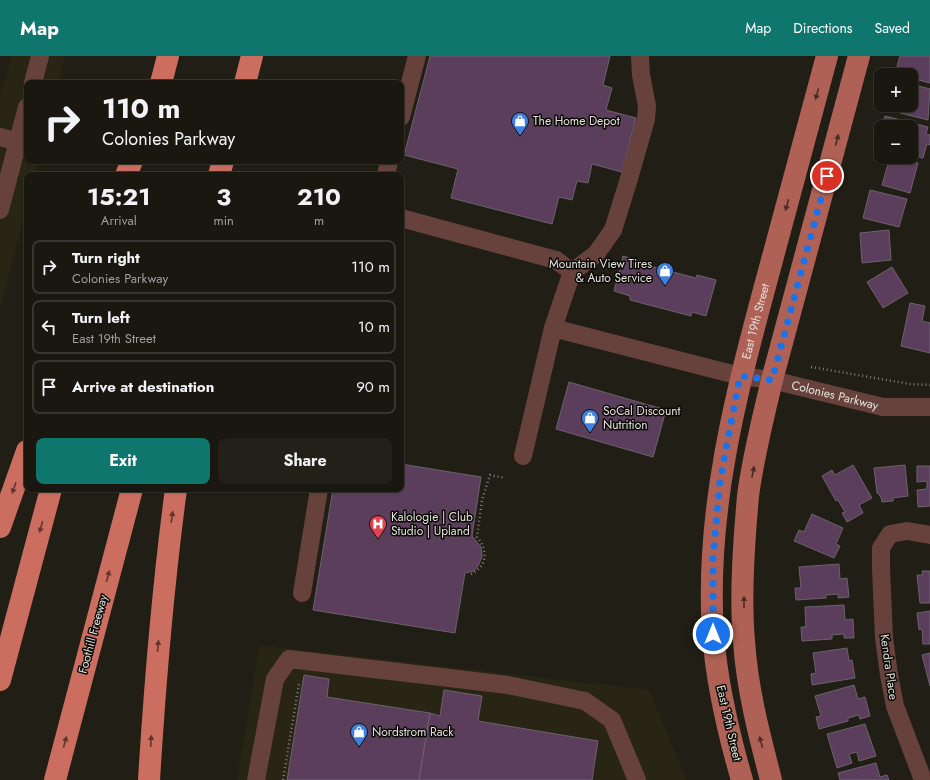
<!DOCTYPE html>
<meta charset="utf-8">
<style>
:root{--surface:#191710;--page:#222019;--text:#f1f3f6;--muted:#9f9f9f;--line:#373630;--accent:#0f766e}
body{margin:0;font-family:Jost,sans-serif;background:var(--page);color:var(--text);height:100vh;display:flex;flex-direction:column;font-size:15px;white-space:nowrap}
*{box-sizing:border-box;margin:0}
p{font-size:13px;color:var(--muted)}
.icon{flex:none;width:22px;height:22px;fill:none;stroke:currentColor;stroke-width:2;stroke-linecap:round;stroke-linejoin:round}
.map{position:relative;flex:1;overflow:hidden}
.panel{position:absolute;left:24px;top:116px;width:380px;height:320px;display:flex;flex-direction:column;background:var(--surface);border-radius:8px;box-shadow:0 1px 3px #0004,0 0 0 1px var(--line)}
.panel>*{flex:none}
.top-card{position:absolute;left:24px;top:24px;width:380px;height:84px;border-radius:8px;box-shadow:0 1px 3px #0004,0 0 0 1px var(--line);background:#191710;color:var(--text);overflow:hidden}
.tools{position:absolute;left:874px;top:12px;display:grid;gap:8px}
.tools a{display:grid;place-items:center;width:44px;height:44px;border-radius:8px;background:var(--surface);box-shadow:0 1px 3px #0004,0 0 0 1px var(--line);font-size:20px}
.pin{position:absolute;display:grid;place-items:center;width:34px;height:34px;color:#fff;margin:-17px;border:2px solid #fff;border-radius:50%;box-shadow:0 1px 4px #0007}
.me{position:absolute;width:44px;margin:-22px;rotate:0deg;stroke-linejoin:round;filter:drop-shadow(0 0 3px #0008)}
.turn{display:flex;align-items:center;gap:14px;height:84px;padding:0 12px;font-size:18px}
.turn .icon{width:52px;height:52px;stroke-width:2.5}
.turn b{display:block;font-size:28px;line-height:34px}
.eta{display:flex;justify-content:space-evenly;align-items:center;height:68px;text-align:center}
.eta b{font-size:24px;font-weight:700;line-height:28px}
.primary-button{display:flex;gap:8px;margin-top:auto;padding:8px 12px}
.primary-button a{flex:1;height:46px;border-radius:8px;background:var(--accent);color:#fff;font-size:16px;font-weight:700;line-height:46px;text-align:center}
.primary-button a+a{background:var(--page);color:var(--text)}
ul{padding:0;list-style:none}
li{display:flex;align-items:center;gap:12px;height:54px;margin:0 8px 6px;padding:0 4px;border:2px solid var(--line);border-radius:8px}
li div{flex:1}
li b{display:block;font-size:15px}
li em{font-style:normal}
header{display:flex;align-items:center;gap:24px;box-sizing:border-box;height:56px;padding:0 20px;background:var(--accent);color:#fff}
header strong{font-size:19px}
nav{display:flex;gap:22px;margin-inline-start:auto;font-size:14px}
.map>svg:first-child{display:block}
.built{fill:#282514}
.building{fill:#5b3e5c;stroke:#6b626c}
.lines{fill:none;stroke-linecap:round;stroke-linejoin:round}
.path{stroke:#817f77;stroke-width:2.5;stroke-dasharray:1 3;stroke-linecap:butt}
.minor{stroke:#67423c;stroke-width:18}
.major{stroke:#af6156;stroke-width:22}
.highway{stroke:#cb6e60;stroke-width:22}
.oneway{fill:#4c2c25}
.oneway2{fill:#61362e}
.route{stroke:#1a73e8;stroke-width:7;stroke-dasharray:0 12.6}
.labels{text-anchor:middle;stroke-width:3;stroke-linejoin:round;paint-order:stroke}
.poi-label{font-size:12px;fill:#e3e2db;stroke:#0a0905;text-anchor:start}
.street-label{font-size:12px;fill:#e3e2db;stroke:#0a0905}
</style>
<header>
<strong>Map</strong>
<nav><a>Map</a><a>Directions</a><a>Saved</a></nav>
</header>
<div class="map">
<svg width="930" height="724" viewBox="0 0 930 724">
<rect width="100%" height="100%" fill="#211f15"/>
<g class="built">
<path d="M12 0H65L58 27H27V105H38L35 119H27V148L0 253V41Z"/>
<path d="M259 589 649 634 687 724H237Z"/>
</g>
<g class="building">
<path d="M430 0H610L603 29 612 32 606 54 636 62 622 116 592 108 588 127 577 125 572 144 559 141 552 168 451 142 458 113 404 99Z"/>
<path d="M900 0H930V27L911 22V19L895 18Z"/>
<path d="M911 28 930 33 928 64 900 57 902 49H911Z"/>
<path d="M885 60 928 71 926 78 930 79V89L927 88 923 102 911 99V71H882Z"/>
<path d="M890 101 918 107 910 137 882 129Z"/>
<path d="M870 134 907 143 899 171 863 162Z"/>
<path d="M889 174 891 204 862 207 860 177Z"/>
<path d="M623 200 643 206 642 208 696 222 697 219 716 224 706 260 692 256 691 260 630 244V240L614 235Z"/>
<path d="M892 211 908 237 883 252 867 226Z"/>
<path d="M910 247 925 250 922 265 930 267V297L901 290Z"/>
<path d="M569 326 666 354 653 401 556 373Z"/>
<path d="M401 408 481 421 472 480 481 491 482 501 478 510 474 515 465 517 455 577 313 554 333 433H401Z"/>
<path d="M853 409 872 442 859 449 863 457 847 466 842 457 845 456 838 444 836 445 822 420 832 414 835 419Z"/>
<path d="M905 409 908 440 893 442V445L882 446 881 441 877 437 874 412Z"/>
<path d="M917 410H930V450L918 451 917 434 927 433V425L917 426Z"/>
<path d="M812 458 843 472 836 488 840 490 834 502 794 485 799 474 804 476Z"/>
<path d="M839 508 840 523 847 522 849 541 838 542V538L826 539V542L796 544 795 532H801L799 511Z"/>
<path d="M922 515H930V547H920L917 519H923Z"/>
<path d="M844 549 845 564 853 563 854 582H844V578L832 579V583L802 585 801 571H806L805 551Z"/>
<path d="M930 555V588H923L922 573 919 574 917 557Z"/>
<path d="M847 592 849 605 852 604 855 622 812 629 811 618 816 617 813 597Z"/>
<path d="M930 597V630L922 599Z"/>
<path d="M304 619 329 623 327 641 430 657 419 724H287Z"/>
<path d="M854 629 858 643 865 641 870 660 860 663 859 659 848 662V665L819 673 816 661 821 660 815 640Z"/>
<path d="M444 634 482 640 478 665 598 685 592 724H419L430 657 440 660Z"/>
<path d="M865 668 876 700 859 705 857 696 849 698 852 707 837 712 827 678Z"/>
<path d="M876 707 880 721 887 719 889 724H840L838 717Z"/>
</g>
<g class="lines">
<g class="path">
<path d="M811 311 910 328 930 329"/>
<path d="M471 518C488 510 488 494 477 481L482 444 490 419 505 422"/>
<path d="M283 724 299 628"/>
</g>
<g class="minor">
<path d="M33 27 40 0"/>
<path d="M401 61 417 0"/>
<path d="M0 81 18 86"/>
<path d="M386 119 389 105"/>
<path d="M0 154 27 51"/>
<path d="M401 162 556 204 572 216"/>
<path id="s1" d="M553 272 740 320 772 324 883 351H930"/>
<path d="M523 400 553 272 572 216 596 198 613 174 628 126 646 63 647 50 641 19 640 0"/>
<path d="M302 537 319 433"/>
<path d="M256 724 275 623 289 603 508 629 585 645 612 664 637 724"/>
<path d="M923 724 895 650 889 619 884 582 881 512V492L890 478 907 475 930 479"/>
</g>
<g class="major">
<path id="s2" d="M742 724C728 676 717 628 713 578 705 455 736 337 768 219 788 146 808 73 827 0"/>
<path d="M771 724C759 678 747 632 744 585 740 539 744 486 748 440 753 401 763 362 772 324L859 0"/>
</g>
<g class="highway">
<path d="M161 27 168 0"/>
<path d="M245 27 252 0"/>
<path d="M126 119 132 105"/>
<path d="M219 119 223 105"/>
<path d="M0 471 27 395"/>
<path d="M0 624 51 433"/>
<path d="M55 724 132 433"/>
<path d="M149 724C155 626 163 530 176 433"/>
</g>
</g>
<defs><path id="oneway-solid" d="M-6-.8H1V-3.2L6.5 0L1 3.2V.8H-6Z"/></defs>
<g class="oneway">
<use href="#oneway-solid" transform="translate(817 38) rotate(105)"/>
<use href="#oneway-solid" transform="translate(837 84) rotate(-75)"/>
<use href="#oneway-solid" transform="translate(787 149) rotate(105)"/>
<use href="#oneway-solid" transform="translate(753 416) rotate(-79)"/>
<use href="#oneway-solid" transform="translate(744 546) rotate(-90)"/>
<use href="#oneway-solid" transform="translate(761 686) rotate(-104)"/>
</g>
<g class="oneway2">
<use href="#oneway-solid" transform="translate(14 432) rotate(109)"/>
<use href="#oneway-solid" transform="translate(172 461) rotate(-82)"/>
<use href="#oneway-solid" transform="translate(41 471) rotate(105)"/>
<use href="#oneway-solid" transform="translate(108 520) rotate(-75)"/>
<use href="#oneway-solid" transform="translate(158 590) rotate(-85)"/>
<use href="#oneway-solid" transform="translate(151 685) rotate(-87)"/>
<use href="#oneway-solid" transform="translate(65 686) rotate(-75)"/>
</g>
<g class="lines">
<path class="route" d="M713 578V500L720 425 740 320 772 324 827 120"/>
</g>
<defs>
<symbol id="shop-pin" viewBox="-11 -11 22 30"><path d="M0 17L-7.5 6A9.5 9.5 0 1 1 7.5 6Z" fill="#3f7fe0" stroke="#0a0905"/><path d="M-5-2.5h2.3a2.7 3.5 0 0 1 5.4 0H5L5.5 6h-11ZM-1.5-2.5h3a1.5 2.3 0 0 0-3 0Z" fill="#fff"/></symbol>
<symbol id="hospital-pin" viewBox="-11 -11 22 30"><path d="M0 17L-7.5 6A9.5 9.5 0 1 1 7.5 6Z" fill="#e0444e" stroke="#0a0905"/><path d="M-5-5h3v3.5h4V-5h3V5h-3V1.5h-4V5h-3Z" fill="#fff"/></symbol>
</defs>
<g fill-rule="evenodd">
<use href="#shop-pin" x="510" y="55" width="20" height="27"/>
<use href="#shop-pin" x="655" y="205" width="20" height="27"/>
<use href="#shop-pin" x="580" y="352" width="20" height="27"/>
<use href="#hospital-pin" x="368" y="458" width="20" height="27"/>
<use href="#shop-pin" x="349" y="666" width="20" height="27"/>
</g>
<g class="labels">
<g class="poi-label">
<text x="533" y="69">The Home Depot</text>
<text x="652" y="212" text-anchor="end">Mountain View Tires<tspan x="652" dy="14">&amp; Auto Service</tspan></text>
<text x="603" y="359">SoCal Discount<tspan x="603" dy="14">Nutrition</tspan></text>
<text x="391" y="465">Kalologie | Club<tspan x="391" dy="14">Studio | Upland</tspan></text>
<text x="372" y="680">Nordstrom Rack</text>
</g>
<g class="street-label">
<text dy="4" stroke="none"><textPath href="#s2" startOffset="466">East 19th Street</textPath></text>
<text dy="4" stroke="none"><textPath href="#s1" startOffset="290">Colonies Parkway</textPath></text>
<text transform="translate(93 578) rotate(-75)" y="4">Foothill Freeway</text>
<text transform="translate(889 611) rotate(82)" y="4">Kendra Place</text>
<text transform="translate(729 667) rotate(77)" y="4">East 19th Street</text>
</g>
</g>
</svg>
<div class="tools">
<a>+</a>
<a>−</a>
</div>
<div class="pin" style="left:827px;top:120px;background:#d93025"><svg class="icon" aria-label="arrive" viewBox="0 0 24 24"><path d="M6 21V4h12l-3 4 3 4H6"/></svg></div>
<svg class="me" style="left:713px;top:578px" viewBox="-20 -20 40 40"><circle r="17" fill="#1a73e8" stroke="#fff" stroke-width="3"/><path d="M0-11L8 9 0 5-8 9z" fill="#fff"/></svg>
<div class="top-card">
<div class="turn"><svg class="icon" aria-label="right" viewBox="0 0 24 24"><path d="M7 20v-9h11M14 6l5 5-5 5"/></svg><div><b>110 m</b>Colonies Parkway</div></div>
</div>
<section class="panel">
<div class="eta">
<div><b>15:21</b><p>Arrival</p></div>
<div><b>3</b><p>min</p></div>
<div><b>210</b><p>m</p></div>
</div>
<ul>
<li><svg class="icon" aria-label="right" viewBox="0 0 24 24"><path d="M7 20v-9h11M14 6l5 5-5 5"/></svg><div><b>Turn right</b><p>Colonies Parkway</p></div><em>110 m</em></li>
<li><svg class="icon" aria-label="left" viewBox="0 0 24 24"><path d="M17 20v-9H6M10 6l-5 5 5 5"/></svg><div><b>Turn left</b><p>East 19th Street</p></div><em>10 m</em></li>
<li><svg class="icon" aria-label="arrive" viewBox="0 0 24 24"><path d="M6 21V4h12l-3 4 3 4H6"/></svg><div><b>Arrive at destination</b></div><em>90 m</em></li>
</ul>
<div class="primary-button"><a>Exit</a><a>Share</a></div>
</section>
</div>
